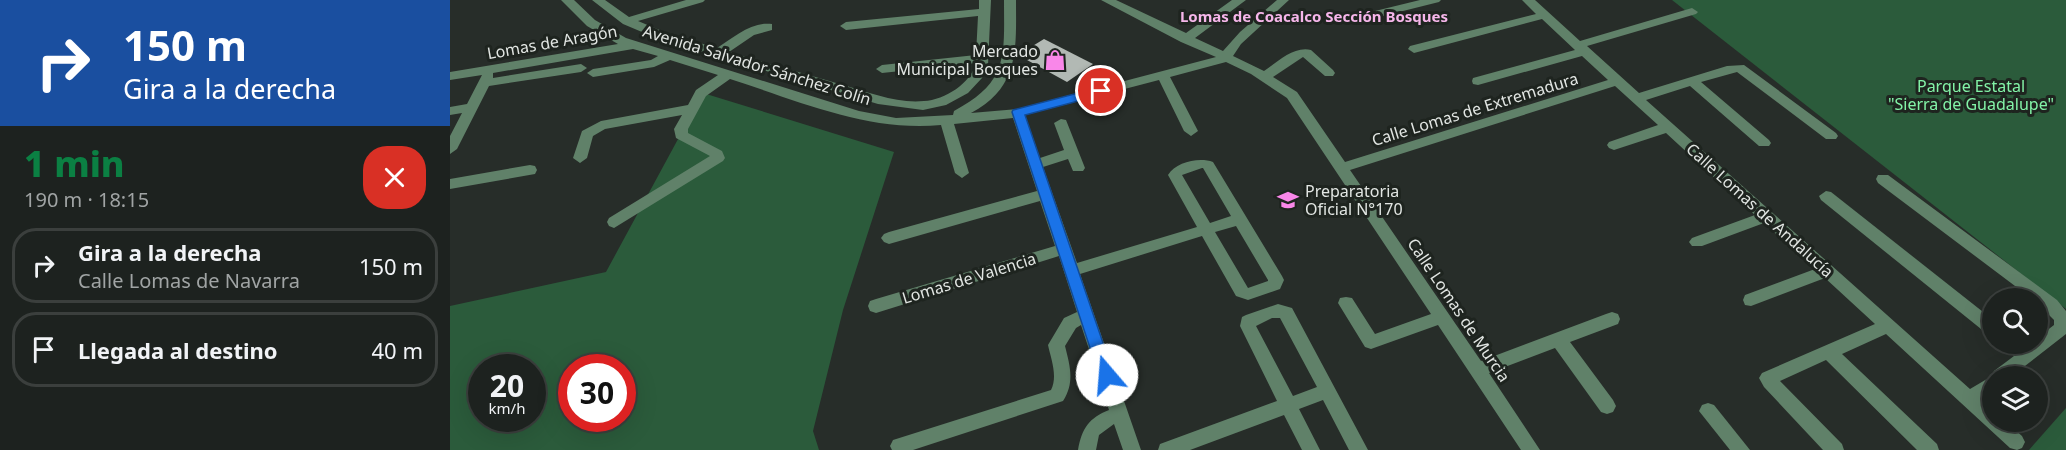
<!DOCTYPE html>
<html lang="es">
<meta charset="utf-8">
<style>
:root{--surface:#1d221f;--page:#252a28;--text:#f1f3f6;--muted:#a0a4a4;--line:#3b3f3d;--accent:#0b8043}
body{margin:0;font-family:"Noto Sans",sans-serif;background:var(--page);color:var(--text);height:100vh;display:flex;flex-direction:column;font-size:22px;white-space:nowrap}
*{box-sizing:border-box;margin:0}
p{font-size:20px;color:var(--muted)}
.icon{flex:none;width:33px;height:33px;fill:none;stroke:currentColor;stroke-width:2;stroke-linecap:round;stroke-linejoin:round}
.map{position:relative;flex:1;overflow:hidden}
.sheet{display:flex;flex-direction:column;background:var(--surface);width:450px}
.sheet>*{flex:none}
.top-card{background:#1a4fa0;color:#fff;overflow:hidden}
.tools{position:absolute;left:1532px;top:288px;display:grid;gap:12px}
.tools a{display:grid;place-items:center;width:66px;height:66px;border-radius:50%;background:var(--surface);box-shadow:0 6px 24px #0002,0 0 0 2px var(--line);font-size:30px}
.speed{position:absolute;left:18px;top:354px;display:flex;gap:12px;font-size:30px;font-weight:700;text-align:center}
.speed>*{display:grid;place-content:center;width:78px;height:78px;border-radius:50%;background:var(--surface);box-shadow:0 6px 24px #0002,0 0 0 2px var(--line);line-height:1}
.speed small{font-size:15px;font-weight:400}
.speed .limit{border:9px solid #d22;background:#fff;color:#111}
.pin{position:absolute;display:grid;place-items:center;width:51px;height:51px;color:#fff;margin:-26px;border:3px solid #fff;border-radius:50%;box-shadow:0 2px 6px #0007}
.me{position:absolute;width:66px;margin:-33px;rotate:342deg;stroke-linejoin:round;filter:drop-shadow(0 0 4px #0008)}
.turn{display:flex;align-items:center;gap:21px;height:126px;padding:0 24px;font-size:27px}
.turn .icon{width:78px;height:78px;stroke-width:2.5}
.turn b{display:block;font-size:42px;line-height:51px}
.round{display:grid;place-items:center;flex:none;width:63px;height:63px;border-radius:24px;background:var(--page)}
.head{display:flex;align-items:center;justify-content:space-between;height:102px;padding:0 24px}
h1{font-size:36px;font-weight:800;line-height:45px;color:var(--accent)}
ul{padding:0;list-style:none}
li{display:flex;align-items:center;gap:18px;height:75px;margin:0 12px 9px;padding:0 12px;border:3px solid var(--line);border-radius:24px}
li div{flex:1}
li b{display:block;font-size:22px}
li em{font-style:normal}
main{display:flex;flex:1;min-height:0}
.map>svg:first-child{display:block}
.green{fill:#2b5b3b;fill-rule:evenodd}
.building{fill:#b2b9b4}
.lines{fill:none;stroke-linecap:round;stroke-linejoin:round}
.minor{fill:#608169;fill-rule:evenodd}
.route{fill:#1a73e8;stroke:#114b97;stroke-width:1.5}
.labels{text-anchor:middle;stroke-width:6;stroke-linejoin:round;paint-order:stroke}
.far-neighbourhood-label{font-size:15px;font-weight:bold;fill:#f6b6ea;stroke:#1e241f}
.street-label{font-size:16px;fill:#e2e6e3;stroke:#1e241f}
.poi-label{font-size:16px;fill:#e2e6e3;stroke:#1e241f;text-anchor:end}
.park-label{font-size:16px;fill:#83f3a7;stroke:#1e241f}
</style>
<main>
<section class="sheet">
<div class="top-card">
<div class="turn"><svg class="icon" aria-label="right" viewBox="0 0 24 24"><path d="M7 20v-9h11M14 6l5 5-5 5"/></svg><div><b>150 m</b>Gira a la derecha</div></div>
</div>
<div class="head"><div><h1>1 min</h1><p>190 m · 18:15</p></div><a class="round" style="background:#d93025;color:#fff"><svg class="icon" aria-label="close" viewBox="0 0 24 24"><path d="M6 6l12 12M18 6L6 18"/></svg></a></div>
<ul>
<li><svg class="icon" aria-label="right" viewBox="0 0 24 24"><path d="M7 20v-9h11M14 6l5 5-5 5"/></svg><div><b>Gira a la derecha</b><p>Calle Lomas de Navarra</p></div><em>150 m</em></li>
<li><svg class="icon" aria-label="arrive" viewBox="0 0 24 24"><path d="M6 21V4h12l-3 4 3 4H6"/></svg><div><b>Llegada al destino</b></div><em>40 m</em></li>
</ul>
</section>
<div class="map">
<svg width="1616" height="450" viewBox="0 0 1616 450">
<rect width="100%" height="100%" fill="#272d29"/>
<g class="green">
<path d="M1222 0H1616V309Z"/>
<path d="M253 93 444 152 393 310 363 431 369 450H0V306L156 272ZM32 368H82V418H32ZM122 368H172V418H122Z"/>
<path d="M1616 408V450H1579Z"/>
</g>
<path class="building" d="M594 39 643 64 617 82 568 55Z"/>
<g class="lines">
<g class="minor">
<path d="M111 0H124L145 20 176 38 409 111 446 118 503 115 504 111C559 82 554 56 554 0H566C566 48 570 87 521 113L568 109 766 57 731 42 651 0H666L736 33 782 0H796L745 38 773 51 790 32 827 0H839L791 44 783 56 814 71C828 62 843 46 861 50L883 70 885 73 883 76H875L853 57 823 77 847 92 895 162 1158 80 1132 56 1028 85 1023 84 1022 81 1023 78 1125 50 1092 19 964 53 958 49 960 46 1086 14 1072 0H1085L1130 41 1242 8 1248 12 1246 14 1137 46 1189 93 1277 66 1294 65 1386 133 1388 136 1386 139H1376L1287 72 1251 82 1319 140 1321 143 1319 146H1309L1240 86 1196 100 1520 389 1542 376 1544 371 1564 356 1555 349 1553 344H1573L1576 346 1587 344V338L1604 325V320L1587 303V298H1581L1428 183 1426 179 1428 175H1438L1607 300 1616 311V334L1562 376H1542V393L1533 400 1542 409V422H1556L1572 436 1575 442 1572 448 1567 450 1560 448 1436 334 1392 354 1487 444 1489 450H1467L1376 360 1330 381 1392 444 1394 450H1373L1314 387 1309 378 1312 373 1425 324 1375 278 1301 306 1295 305 1293 300 1295 295 1365 269 1314 223 1252 246H1242L1239 242 1242 238 1305 215 1216 133 1164 150 1159 148 1157 145 1159 142 1208 125 1165 86 900 170 1031 361 1156 314 1162 312 1168 314 1170 319 1168 324 1120 342 1163 400 1166 406 1163 412 1157 414 1151 412 1105 348 1039 373 1090 450H1071L988 325 921 349 915 347 888 303 890 298 896 297 902 298 925 334 981 314 837 98 801 74 776 62 720 77 748 131 741 136 734 131 709 80 575 115 590 158 614 150 604 123 611 119 616 120 635 168 633 171H623L618 159 593 167 627 263 747 227 718 175C726 162 749 157 763 162L832 276 834 280 830 289 798 300 786 296 752 236 630 274 691 450H673L664 424 649 435 646 450H628C632 428 639 418 659 410L631 325 626 328 615 346C620 366 625 382 613 401L463 450H442L440 446 443 440 601 390C608 376 601 359 598 345L614 318 627 312 609 256 426 313 420 311 418 306 420 301 426 299 605 246 590 201 439 244 434 242 431 238 434 234 439 232 587 191 563 118 504 124 519 173 512 178 505 173 491 125C418 132 349 101 280 79L256 96 238 129V133L272 151 275 158 273 161 164 228 159 226 157 222 159 218 260 156 226 138 224 129 232 115 155 129 143 136 137 158 130 163 123 158 132 131 151 121 238 105 246 90 268 75 220 60 204 67 143 77 137 73 143 69 201 60 208 56 183 49 43 73V78L131 64 137 68 131 72 39 86 7 149 0 154V136L12 113 0 115V107L17 104 32 75 0 80V72L168 44 137 26ZM752 168H753L781 216 760 223 732 175ZM786 226 818 280V281L798 288 765 232Z"/>
<path d="M142 0H155L179 17 236 0H255L253 2 188 21 219 34 267 48C283 38 302 21 322 24V30L304 35 279 52C317 63 355 74 393 85 418 92 448 104 474 101 495 100 521 83 526 63L432 73 426 69 432 65 526 55 528 16 396 30 390 26 396 22 529 9V0H541L538 65 532 78 518 93 496 105 473 110 428 104 211 40 173 24Z"/>
<path d="M970 0H991L989 2 929 17 923 13 925 11Z"/>
<path d="M80 165 85 166 87 170 85 174 0 189V179Z"/>
<path d="M1376 191 1381 192 1542 319V335L1536 333 1371 200 1369 196Z"/>
<path d="M828 304 842 308 918 450H899L873 400 849 409 870 450H852L834 415 740 450H708L710 444 827 401 790 326 792 317 796 315ZM822 318H830L867 387 843 396 806 326Z"/>
<path d="M1258 403 1264 405 1300 450H1280L1249 411 1252 405Z"/>
</g>
</g>
<path class="route" d="M651 87 655 89V94L575 115 664 375 662 379 657 381 651 379 649 375 562 112 563 110Z"/>
<defs>
<symbol id="shop-bare" viewBox="-9 -9 18 18"><path d="M-5-2.5h2.3a2.7 3.5 0 0 1 5.4 0H5L5.5 6h-11ZM-1.5-2.5h3a1.5 2.3 0 0 0-3 0Z" fill="#f987e9" stroke="#1e241f" stroke-width="2.5" paint-order="stroke"/></symbol>
<symbol id="school-bare" viewBox="-9 -9 18 18"><path d="M0-5L7-2L0 1L-7-2ZM-4 1L0 2.5L4 1V4Q0 6-4 4Z" fill="#f987e9" stroke="#1e241f" stroke-width="2.5" paint-order="stroke"/></symbol>
</defs>
<g fill-rule="evenodd">
<use href="#shop-bare" x="590" y="45" width="30" height="30"/>
<use href="#school-bare" x="823" y="185" width="30" height="30"/>
</g>
<g class="labels">
<g class="far-neighbourhood-label">
<text x="864" y="22">Lomas de Coacalco Sección Bosques</text>
</g>
<g class="street-label">
<text transform="translate(102 42) rotate(-10)" y="6">Lomas de Aragón</text>
<text transform="translate(307 65) rotate(17)" y="6">Avenida Salvador Sánchez Colín</text>
<text transform="translate(1025 109) rotate(-17)" y="6">Calle Lomas de Extremadura</text>
<text transform="translate(1310 210) rotate(42)" y="6">Calle Lomas de Andalucía</text>
<text transform="translate(519 278) rotate(-17)" y="6">Lomas de Valencia</text>
<text transform="translate(1009 310) rotate(56)" y="6">Calle Lomas de Murcia</text>
</g>
<g class="poi-label">
<text x="588" y="57">Mercado<tspan x="588" dy="18">Municipal Bosques</tspan></text>
<text x="855" y="197" text-anchor="start">Preparatoria<tspan x="855" dy="18">Oficial N°170</tspan></text>
</g>
<g class="park-label">
<text x="1521" y="92">Parque Estatal<tspan x="1521" dy="18">"Sierra de Guadalupe"</tspan></text>
</g>
</g>
</svg>
<div class="tools">
<a><svg class="icon" aria-label="search" viewBox="0 0 24 24"><circle cx="10" cy="10" r="6"/><path d="M15 15l6 6"/></svg></a>
<a><svg class="icon" aria-label="layers" viewBox="0 0 24 24"><path d="M12 4l9 5-9 5-9-5zM3 14l9 5 9-5"/></svg></a>
</div>
<div class="speed"><div>20<small>km/h</small></div><div class="limit">30</div></div>
<div class="pin" style="left:651px;top:91px;background:#d93025"><svg class="icon" aria-label="arrive" viewBox="0 0 24 24"><path d="M6 21V4h12l-3 4 3 4H6"/></svg></div>
<svg class="me" style="left:657px;top:375px" viewBox="-20 -20 40 40"><circle r="19" fill="#fff"/><path d="M0-13L10 11 0 6-10 11z" fill="#1a73e8"/></svg>
</div>
</main>
